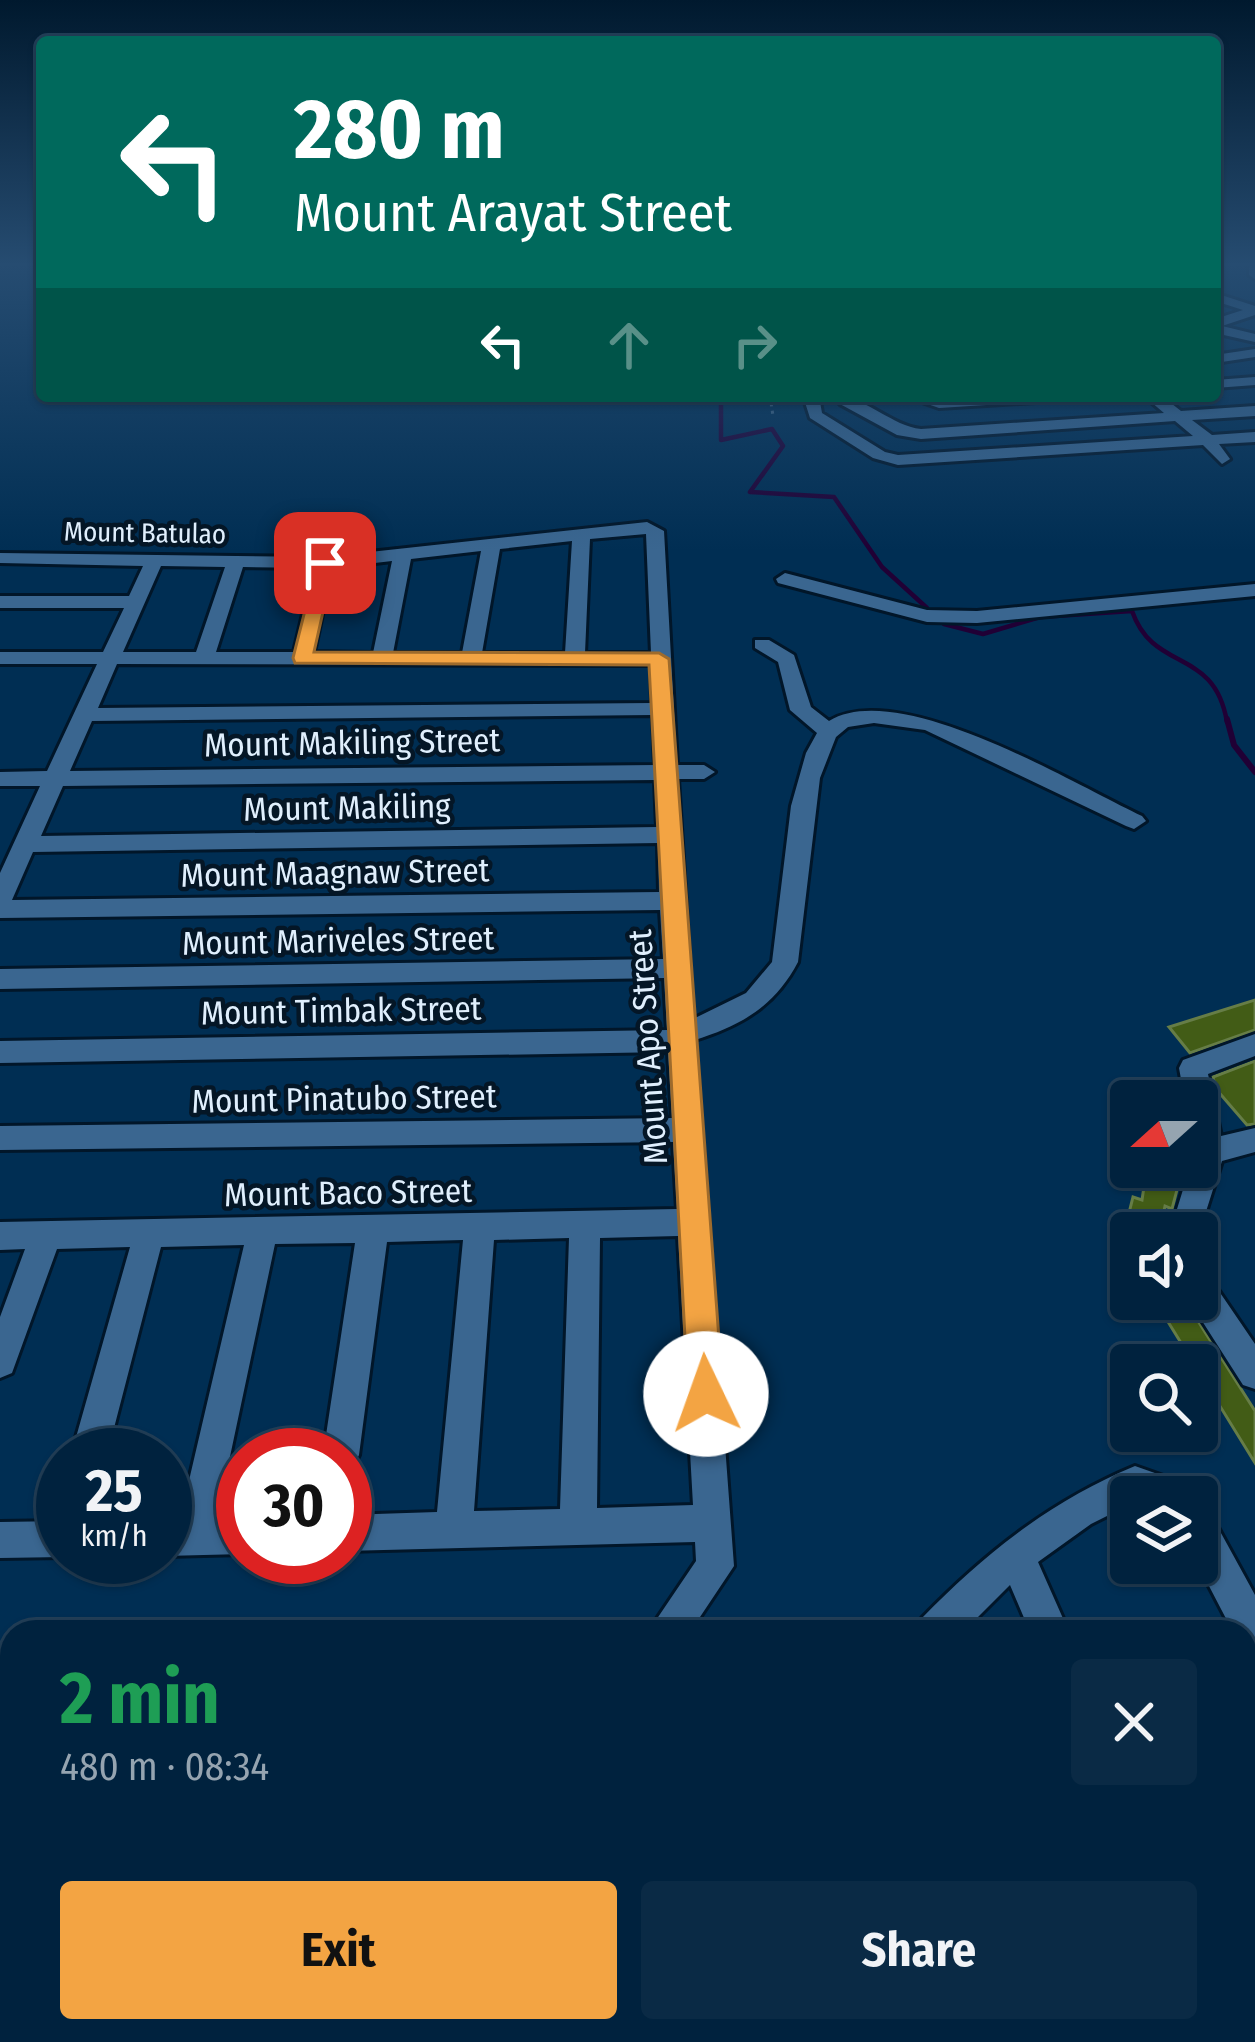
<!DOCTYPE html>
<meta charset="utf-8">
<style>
:root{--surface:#00223e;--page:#0a2a45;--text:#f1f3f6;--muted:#95a4b0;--line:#223f58;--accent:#f3a443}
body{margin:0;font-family:"Fira Sans Condensed",sans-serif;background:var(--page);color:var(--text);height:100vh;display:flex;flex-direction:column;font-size:45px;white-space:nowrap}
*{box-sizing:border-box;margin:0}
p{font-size:39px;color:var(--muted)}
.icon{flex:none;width:66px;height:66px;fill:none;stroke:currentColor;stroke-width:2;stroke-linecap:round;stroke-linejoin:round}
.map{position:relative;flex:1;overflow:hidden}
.drawer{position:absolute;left:0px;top:1620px;width:1257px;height:423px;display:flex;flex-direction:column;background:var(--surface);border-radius:36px 36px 0 0;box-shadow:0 3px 9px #0004,0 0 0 3px var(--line)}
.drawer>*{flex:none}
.guide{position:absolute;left:36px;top:36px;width:1185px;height:366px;border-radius:12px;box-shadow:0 3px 9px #0004,0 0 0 3px var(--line);background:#00695c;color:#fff;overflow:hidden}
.needle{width:78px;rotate:249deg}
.tools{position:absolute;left:1110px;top:1080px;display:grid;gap:24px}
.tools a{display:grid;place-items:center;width:108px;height:108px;border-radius:12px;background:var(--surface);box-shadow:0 3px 9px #0004,0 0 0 3px var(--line);font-size:60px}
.speed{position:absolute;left:36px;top:1428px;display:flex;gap:24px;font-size:60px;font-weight:700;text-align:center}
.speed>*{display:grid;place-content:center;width:156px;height:156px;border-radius:50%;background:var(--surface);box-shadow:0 3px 9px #0004,0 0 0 3px var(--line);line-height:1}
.speed small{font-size:30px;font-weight:400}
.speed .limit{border:18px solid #d22;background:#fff;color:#111}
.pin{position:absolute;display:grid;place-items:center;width:102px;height:102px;color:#fff;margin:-51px;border-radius:24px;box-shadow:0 6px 18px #0006}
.me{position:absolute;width:132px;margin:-66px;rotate:357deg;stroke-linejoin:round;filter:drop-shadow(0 0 9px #0008)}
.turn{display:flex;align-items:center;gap:42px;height:252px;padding:0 60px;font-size:54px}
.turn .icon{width:156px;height:156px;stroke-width:2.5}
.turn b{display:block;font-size:84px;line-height:102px}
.lanes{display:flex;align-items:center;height:114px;padding:0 60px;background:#0003;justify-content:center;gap:60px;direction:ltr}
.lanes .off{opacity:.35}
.round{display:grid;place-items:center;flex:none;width:126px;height:126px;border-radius:12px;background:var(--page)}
.head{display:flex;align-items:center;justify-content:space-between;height:204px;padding:0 60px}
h1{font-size:72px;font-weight:700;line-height:90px;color:#1e9e55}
.action{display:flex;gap:24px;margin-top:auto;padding:24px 60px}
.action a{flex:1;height:138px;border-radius:12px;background:var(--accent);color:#111;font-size:48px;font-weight:700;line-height:138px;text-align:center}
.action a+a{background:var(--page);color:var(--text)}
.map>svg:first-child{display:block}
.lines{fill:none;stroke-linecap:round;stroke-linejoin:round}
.stream-far1{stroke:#200035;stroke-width:4.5}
.stream{stroke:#200035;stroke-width:6}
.building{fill:#425c16;stroke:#667d47;stroke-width:3}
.minor-casing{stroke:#011629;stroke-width:6}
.path{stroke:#446886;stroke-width:3;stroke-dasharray:3 4.5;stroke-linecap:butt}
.minor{fill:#3a6690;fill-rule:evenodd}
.route{fill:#f3a443;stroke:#9e6b2c;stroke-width:3}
.labels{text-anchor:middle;stroke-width:9;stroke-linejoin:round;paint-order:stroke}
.far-street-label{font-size:27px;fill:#e0effd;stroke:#041626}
.street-label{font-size:33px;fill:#e0effd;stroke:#041626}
</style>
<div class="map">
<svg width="1255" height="2042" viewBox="0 0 1255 2042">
<rect width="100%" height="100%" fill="#002e53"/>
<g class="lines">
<g class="stream-far1">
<path d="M721 396V440L772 429 783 446 750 492 834 497 882 567 927 608"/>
<path d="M944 624 983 634 1040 617 1132 611C1154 674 1214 646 1227 722"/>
</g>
<path class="stream" d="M1227 719 1234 745 1255 772"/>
</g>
<g class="building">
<path d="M1255 1000V1030L1190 1053 1169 1027Z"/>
<path d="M1255 1061V1124L1247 1125 1216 1089 1213 1077Z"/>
<path d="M1147 1167H1183L1172 1209 1165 1206 1160 1229 1128 1217 1133 1197 1142 1200Z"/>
<path d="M1154 1299H1184L1255 1411V1463Z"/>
</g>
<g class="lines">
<defs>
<g id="minor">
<path d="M1255 265V279L1249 275V267Z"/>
<path d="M1215 293 1255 306V315L1222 326 1255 334V342L1215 333V319L1243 310 1215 301Z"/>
<path d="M1255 349V357L1215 363V355Z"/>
<path d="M1255 377V385L1215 388V380Z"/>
<path d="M803 396H819L822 413 885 452 898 455 1193 436 1175 421 921 439 897 435 840 404V398C868 398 892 426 921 429L1164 413 1144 396H1162L1181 411 1255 406V416L1192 420 1212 435 1255 432V442L1219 444 1230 459 1222 464 1203 445 898 465 873 458 810 418Z"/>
<path d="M905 396H1060L1052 401 939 408Z"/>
<path d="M647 522 664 531 677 765H704L715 772 704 779H678L693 1019 746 993 772 962 791 806 806 753 817 733 790 710 778 662 755 648V640H769L794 655 811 707 829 721C899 678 1072 783 1142 816L1146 821 1134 829 1126 826 925 730 874 723 848 727 836 737 820 778 798 962C775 1006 742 1025 695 1040L734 1566 690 1632H648L696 1561 695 1542 345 1551V1515L437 1512 463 1240 387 1242 359 1455 353 1467 345 1471V1455H323L355 1243 275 1244 217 1518H243V1554L165 1556V1520L180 1519 244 1245 161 1247 107 1455H71L130 1247 57 1249 12 1373 0 1378V1317L25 1249 0 1250V1222L677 1209 673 1142 0 1150V1126L672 1118 668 1052 0 1063V1041L667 1030 664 978 0 989V969L663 959 660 910 0 918V873L40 786H0V772L47 771 97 664H0V652H103L124 608H0V596H129L143 566 0 563V553L324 557ZM646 534 651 653H585L590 539ZM572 541 565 653H482L500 549ZM481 551 462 653H393L411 559ZM392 561 373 653 314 652 332 568ZM161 566 225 567 196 652H123ZM243 567 314 568 294 652H216ZM117 664 651 665 652 703 98 708ZM653 715 655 765 70 771 92 721ZM655 780 657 827 41 836 63 786ZM658 843 659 892 12 900 33 852ZM678 1236 693 1505 597 1508 600 1238ZM569 1238 560 1509 474 1511 494 1240Z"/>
<path d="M785 573 927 610 977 611 1255 584V596L977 623 927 622 778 583 776 579Z"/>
<path d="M1255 1034V1056L1208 1074 1221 1136 1255 1128V1152L1222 1161 1197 1240V1233H1164L1173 1222 1190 1167H1197V1101H1185L1179 1068 1183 1060Z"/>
<path d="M1131 1234V1262L1129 1263 1118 1259 1113 1249 1118 1239Z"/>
<path d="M1197 1270 1208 1275 1255 1344V1389L1243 1385 1188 1299H1197Z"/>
<path d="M1135 1466 1186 1484 1191 1497H1131V1504L1091 1524 1038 1562 1069 1632H1030L1010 1585 963 1632H917L922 1618C985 1553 1051 1501 1135 1466Z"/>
<path d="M1197 1508 1210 1513 1255 1595V1653L1245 1649V1632H1233L1197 1563Z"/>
<path d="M63 1521 64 1557 0 1558V1522Z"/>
<rect x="0" y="1678" width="12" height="40"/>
<path d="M12 1865V1909L0 1910V1866Z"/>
<path d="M1245 2015 1255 2042H1211L1206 2031H1245Z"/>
<path d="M476 2031H525L520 2042H472Z"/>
<path d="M956 2031H1002L1006 2042H960Z"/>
</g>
</defs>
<use href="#minor" class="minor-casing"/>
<path class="path" d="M770 396 773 416"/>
<use href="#minor" class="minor"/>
</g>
<linearGradient id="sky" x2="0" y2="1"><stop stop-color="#00192e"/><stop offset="0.48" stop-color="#264c71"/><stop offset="1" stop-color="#264c71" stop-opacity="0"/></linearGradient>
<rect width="1255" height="551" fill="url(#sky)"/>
<path class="route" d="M318 559 334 563 314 652 659 653 669 659 723 1394 718 1406 706 1411 693 1406 688 1394 649 665 295 663 293 658Z"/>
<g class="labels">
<g class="far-street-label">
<text transform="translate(145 533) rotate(1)" y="9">Mount Batulao</text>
</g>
<g class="street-label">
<text transform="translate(352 742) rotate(-1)" y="12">Mount Makiling Street</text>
<text transform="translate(347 807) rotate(-1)" y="12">Mount Makiling</text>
<text transform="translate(335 872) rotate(-1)" y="12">Mount Maagnaw Street</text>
<text transform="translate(338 940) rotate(-1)" y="12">Mount Mariveles Street</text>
<text transform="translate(341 1010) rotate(-1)" y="12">Mount Timbak Street</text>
<text transform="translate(647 1047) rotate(-94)" y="12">Mount Apo Street</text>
<text transform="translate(344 1098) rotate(-1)" y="12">Mount Pinatubo Street</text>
<text transform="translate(348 1192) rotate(-1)" y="12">Mount Baco Street</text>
</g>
</g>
</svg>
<div class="tools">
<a><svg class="needle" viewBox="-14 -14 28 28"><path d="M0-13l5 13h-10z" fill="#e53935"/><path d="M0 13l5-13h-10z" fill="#95a4b0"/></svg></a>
<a><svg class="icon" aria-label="sound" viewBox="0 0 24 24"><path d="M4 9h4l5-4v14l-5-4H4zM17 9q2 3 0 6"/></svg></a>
<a><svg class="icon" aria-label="search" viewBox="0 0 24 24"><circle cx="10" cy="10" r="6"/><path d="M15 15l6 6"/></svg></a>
<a><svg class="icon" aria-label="layers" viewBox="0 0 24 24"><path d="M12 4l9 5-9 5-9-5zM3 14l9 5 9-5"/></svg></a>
</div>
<div class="speed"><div>25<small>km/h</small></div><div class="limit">30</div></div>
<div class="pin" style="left:325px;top:563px;background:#d93025"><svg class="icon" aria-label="arrive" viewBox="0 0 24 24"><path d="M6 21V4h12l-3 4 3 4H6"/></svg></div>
<svg class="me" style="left:706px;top:1394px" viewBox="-20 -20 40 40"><circle r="19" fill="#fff"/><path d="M0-13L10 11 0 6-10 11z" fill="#f3a443"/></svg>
<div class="guide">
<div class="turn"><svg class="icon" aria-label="left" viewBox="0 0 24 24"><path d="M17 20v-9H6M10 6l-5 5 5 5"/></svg><div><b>280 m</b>Mount Arayat Street</div></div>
<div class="lanes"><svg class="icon" aria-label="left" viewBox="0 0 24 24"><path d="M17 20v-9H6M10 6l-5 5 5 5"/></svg><svg class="icon off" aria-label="ahead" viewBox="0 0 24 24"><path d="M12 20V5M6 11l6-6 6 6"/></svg><svg class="icon off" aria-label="right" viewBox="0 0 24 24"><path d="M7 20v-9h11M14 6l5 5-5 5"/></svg></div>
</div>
<section class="drawer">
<div class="head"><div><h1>2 min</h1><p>480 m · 08:34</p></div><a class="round"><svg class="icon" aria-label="close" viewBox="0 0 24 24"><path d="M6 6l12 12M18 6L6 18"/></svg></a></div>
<div class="action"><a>Exit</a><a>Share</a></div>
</section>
</div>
